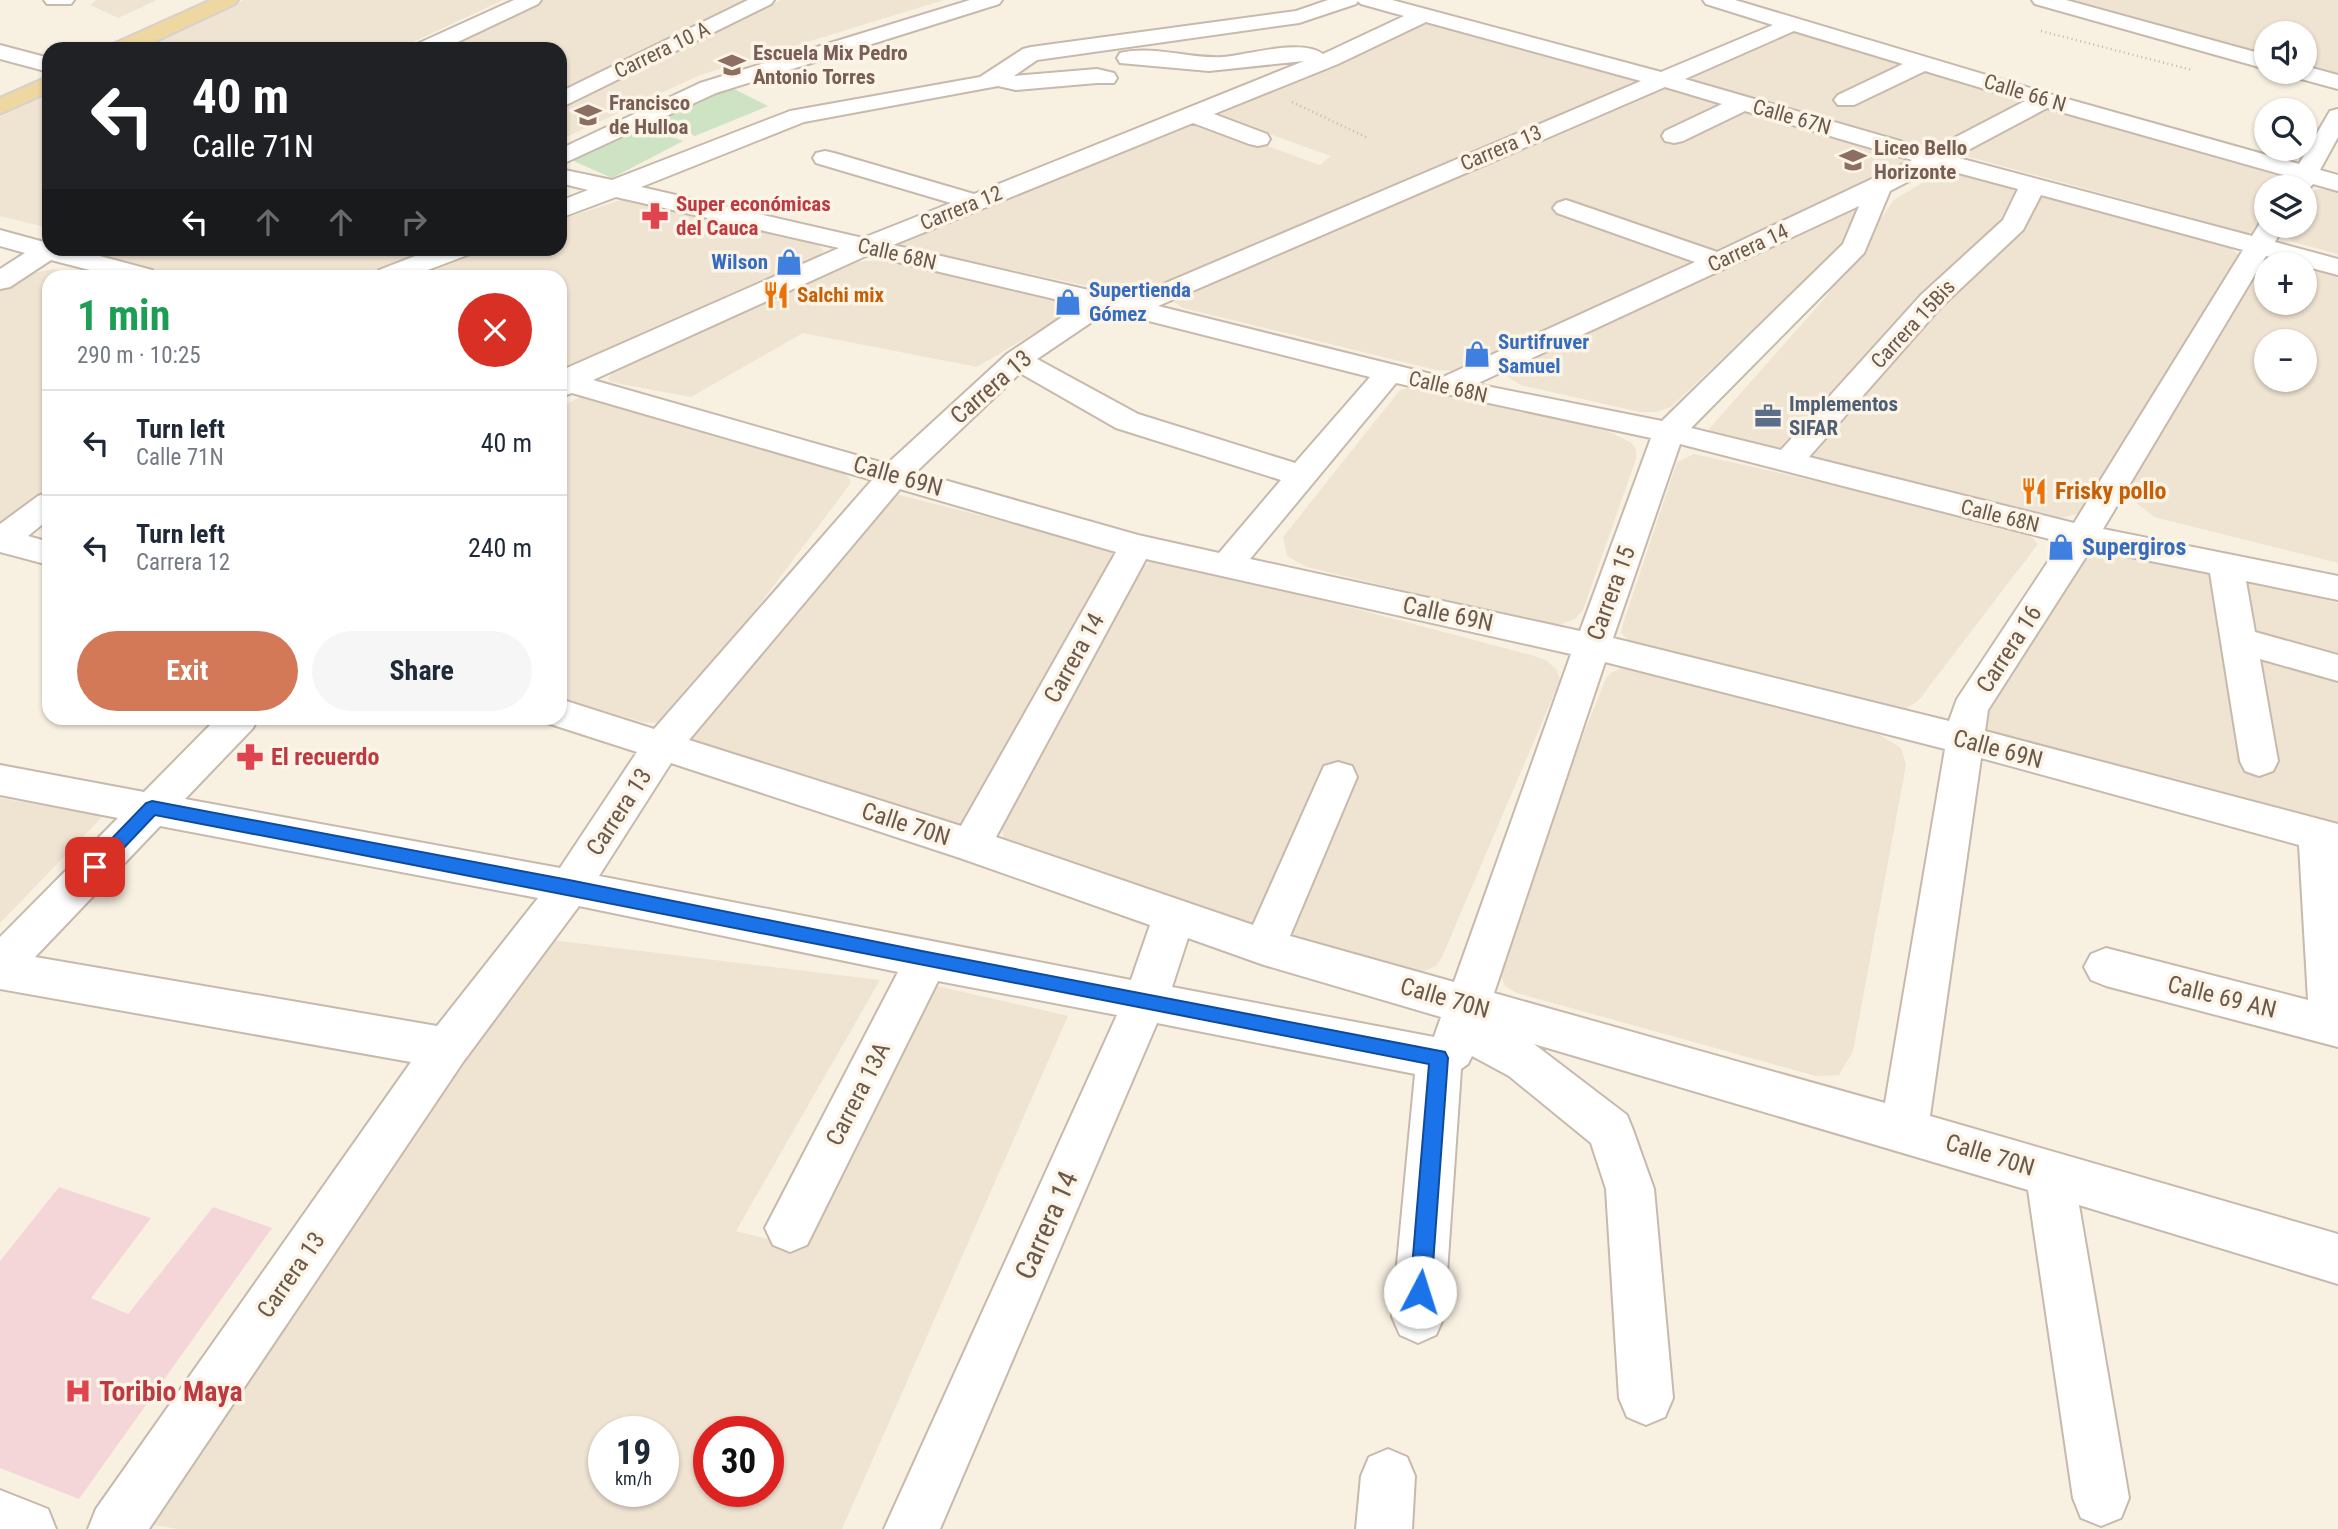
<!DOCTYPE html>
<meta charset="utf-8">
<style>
:root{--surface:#fff;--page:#f6f6f7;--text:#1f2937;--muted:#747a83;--line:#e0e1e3;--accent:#d37957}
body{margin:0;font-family:"Roboto Condensed",sans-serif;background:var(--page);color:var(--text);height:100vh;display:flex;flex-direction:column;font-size:26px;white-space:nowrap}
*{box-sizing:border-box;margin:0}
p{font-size:23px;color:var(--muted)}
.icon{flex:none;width:38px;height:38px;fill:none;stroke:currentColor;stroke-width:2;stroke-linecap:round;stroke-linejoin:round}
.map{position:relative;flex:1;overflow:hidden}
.panel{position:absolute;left:42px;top:270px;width:525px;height:455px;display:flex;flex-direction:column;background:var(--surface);border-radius:21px;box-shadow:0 2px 5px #0004}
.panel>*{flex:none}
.banner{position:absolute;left:42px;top:42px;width:525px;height:214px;border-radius:21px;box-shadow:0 2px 5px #0004;background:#202124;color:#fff;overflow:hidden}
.controls{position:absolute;left:2254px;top:21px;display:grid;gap:14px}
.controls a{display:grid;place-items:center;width:63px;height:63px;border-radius:50%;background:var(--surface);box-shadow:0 2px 5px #0004;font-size:35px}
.speed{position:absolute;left:588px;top:1416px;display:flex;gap:14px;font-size:35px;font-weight:700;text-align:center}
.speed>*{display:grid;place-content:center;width:91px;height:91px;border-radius:50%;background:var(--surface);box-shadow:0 2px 5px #0004;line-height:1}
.speed small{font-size:18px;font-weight:400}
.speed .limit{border:10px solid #d22;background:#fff;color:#111}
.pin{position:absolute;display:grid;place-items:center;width:60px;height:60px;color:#fff;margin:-30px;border-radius:14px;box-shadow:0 4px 10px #0006}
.me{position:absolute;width:77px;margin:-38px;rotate:5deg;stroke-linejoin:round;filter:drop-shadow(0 0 5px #0008)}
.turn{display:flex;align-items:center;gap:24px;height:147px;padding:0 35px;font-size:32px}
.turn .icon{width:91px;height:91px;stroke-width:2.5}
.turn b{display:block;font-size:49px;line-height:60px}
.lanes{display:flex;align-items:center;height:66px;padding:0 35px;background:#0003;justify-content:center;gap:35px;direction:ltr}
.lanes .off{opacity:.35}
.round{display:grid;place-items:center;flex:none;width:74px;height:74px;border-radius:37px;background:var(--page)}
.overview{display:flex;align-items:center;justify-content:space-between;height:119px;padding:0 35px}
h1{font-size:42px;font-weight:700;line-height:52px;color:#1e9e55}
.button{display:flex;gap:14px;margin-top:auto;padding:14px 35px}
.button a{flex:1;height:80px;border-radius:42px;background:var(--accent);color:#fff;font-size:28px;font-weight:700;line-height:80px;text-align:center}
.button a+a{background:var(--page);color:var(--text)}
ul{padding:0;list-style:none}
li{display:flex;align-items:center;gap:21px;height:105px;padding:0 35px;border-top:2px solid var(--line)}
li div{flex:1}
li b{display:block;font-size:26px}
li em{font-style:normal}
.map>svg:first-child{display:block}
.residential{fill:#efe3d2;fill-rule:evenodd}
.medical{fill:#f5d6d8}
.green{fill:#cee3c3}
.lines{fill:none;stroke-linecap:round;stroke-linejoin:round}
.minor-casing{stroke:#c7b9ab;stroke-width:4}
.major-casing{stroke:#d6d1cd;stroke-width:4}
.path{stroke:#ceb5a1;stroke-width:2.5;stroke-dasharray:1 3.5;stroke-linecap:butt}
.minor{fill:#fff;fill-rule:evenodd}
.major{fill:#efd7a2;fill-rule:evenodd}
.route{fill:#1a73e8;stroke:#114b97;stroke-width:2}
.labels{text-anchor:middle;stroke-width:7;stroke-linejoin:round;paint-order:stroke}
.far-street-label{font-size:21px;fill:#6c594c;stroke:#fcf5e7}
.far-education-label{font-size:21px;font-weight:bold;fill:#785e54;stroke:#fcf5e7;text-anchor:start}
.far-health-label{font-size:21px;font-weight:bold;fill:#be3a42;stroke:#fcf5e7;text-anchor:start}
.far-shop-label{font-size:21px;font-weight:bold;fill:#366cbe;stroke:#fcf5e7;text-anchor:start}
.far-food-label{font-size:21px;font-weight:bold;fill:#c56008;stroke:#fcf5e7;text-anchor:start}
.far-service-label{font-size:21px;font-weight:bold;fill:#4e5e75;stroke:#fcf5e7;text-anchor:start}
.street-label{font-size:24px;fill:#6c594c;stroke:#fcf5e7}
.food-label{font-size:24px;font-weight:bold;fill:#c56008;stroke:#fcf5e7;text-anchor:start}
.shop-label{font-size:24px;font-weight:bold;fill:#366cbe;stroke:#fcf5e7;text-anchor:start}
.health-label{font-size:24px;font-weight:bold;fill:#be3a42;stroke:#fcf5e7;text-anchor:start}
.near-street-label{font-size:28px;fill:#6c594c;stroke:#fcf5e7}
.near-health-label{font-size:28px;font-weight:bold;fill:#be3a42;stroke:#fcf5e7;text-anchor:start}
</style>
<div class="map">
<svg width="2338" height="1529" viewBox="0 0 2338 1529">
<rect width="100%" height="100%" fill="#f8f1e2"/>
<g class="residential">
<path d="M96 0H157L118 18 90 5Z"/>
<path d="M244 0H503L398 49H133Z"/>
<path d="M537 0H751L560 94V49H436Z"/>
<path d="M781 0H944L700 75 560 140V109Z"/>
<path d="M2073 0H2338V75L2305 66V33H2266V56L2070 1Z"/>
<path d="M1419 24H1431L1632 78 1637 84 1137 296 901 247 902 240 1192 119 1320 165 1331 156 1208 112Z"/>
<path d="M1797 31 2017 97 2021 103 1935 147H1928L1690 81V77Z"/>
<path d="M1661 87 1892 152 1910 160 1458 371 1436 370 1183 308 1174 302 1180 297Z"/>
<path d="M49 93V228L0 216V117Z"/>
<path d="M2047 110 2067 113 2271 172 2285 178 2290 187H2266V220L2257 232 2247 233 1966 156 1967 151Z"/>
<path d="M1943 170 2225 245 2241 256 2080 513 2057 519 2036 516 1711 434 1708 430 1825 298 1894 200Z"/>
<path d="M2318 189 2338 191V254L2293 242 2282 233 2286 226H2305V194Z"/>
<path d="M621 200 637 201 806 242 818 245 824 251 817 257 584 362 565 368 560 369V276H404L482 249 560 248V220Z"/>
<path d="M1865 201 1869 203 1838 249 1671 407 1657 412H1640L1521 385 1508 377V372L1515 367Z"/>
<path d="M73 249H437L357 276H170Z"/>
<path d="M887 260 1064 299 1073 305 1064 315 977 367 803 333 691 397 610 382 608 379 613 370 850 262Z"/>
<path d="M2284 261H2297L2338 271V563L2154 517 2130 498 2127 485 2258 271 2266 267V303H2305V264H2273ZM2266 341H2305V380H2266Z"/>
<path d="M53 269 81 276H49V488L0 524V288L23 275Z"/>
<path d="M1412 387 1607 431 1632 443 1636 450V459L1583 610 1575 619 1561 624 1545 625 1307 567 1287 556 1283 537 1400 390Z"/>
<path d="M581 397 838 471 845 473 850 480V484L679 712 659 723 642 722 560 697V407Z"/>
<path d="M1694 454 1996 521 2025 530 2038 544 1918 701 1900 712 1632 645 1621 632 1623 624 1677 462Z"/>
<path d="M891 493 1107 547 1118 553 966 820 954 828 692 749 686 733Z"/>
<path d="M2098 550 2248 580 2338 603V827L1991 737 1977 724 2081 559Z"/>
<path d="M1154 559H1167L1531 655 1546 660 1557 670 1560 680 1442 957 1436 966 1419 973 1398 974 1009 844 1003 836 1001 826 1004 811 1143 567Z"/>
<path d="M1621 668 1637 669 1878 734 1901 748 1906 765 1853 1051 1839 1075 1816 1076 1517 993 1505 986 1494 958 1606 678 1611 673Z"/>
<path d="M0 798 103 816 0 923Z"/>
<path d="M551 940 880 980 736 1231 793 1246 928 984 1068 1016 842 1529H178L142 1523ZM604 1432H663V1491H604ZM709 1432H768V1491H709Z"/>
</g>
<path class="medical" d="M59 1187 151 1218 91 1298 128 1314 213 1207 272 1228 79 1499 0 1468V1261Z"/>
<g class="green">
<path d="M732 88 768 106 695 136 654 119Z"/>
<path d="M637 124 683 141 612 178 569 159Z"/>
</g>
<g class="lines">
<defs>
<g id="minor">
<path d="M44 0H74L71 4H47Z"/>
<path d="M514 0H541L538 4 443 49H414L417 44Z"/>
<path d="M748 0H774L771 4 560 108V92Z"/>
<path d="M970 0H1002L999 4 716 93 560 165V149L700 83Z"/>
<path d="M1328 0H1392L1661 72 1773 25 1706 4 1703 0H1735L2053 95 2299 164 2330 111 2338 109V137L2320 170 2338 175V191L2313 184 2305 193V187H2286L2291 177 2047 108 1955 157 2252 236 2262 220 2266 219V226H2284L2275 242 2338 259V275L2266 256 2103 529 2338 576V600L2246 581 2255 632 2338 655V681L2260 659 2278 761 2273 771 2259 776 2245 771 2240 761 2210 573 2091 549 1988 710 1985 731 2338 824V1047L2106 986 2091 980 2084 967 2091 954 2106 948 2308 1000 2299 845 1981 758 1930 1116 2338 1234V1284L2079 1205 2129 1498 2121 1518 2101 1526 2081 1518 2073 1498 2028 1190 1534 1044 1627 1115 1633 1130 1654 1189 1673 1398 1665 1417 1646 1425 1627 1417 1619 1398 1606 1189 1591 1143 1509 1076 1472 1056 1468 1064 1461 1069 1444 1317 1436 1335 1418 1343 1400 1335 1392 1317 1415 1074 1157 1023 940 1529H884L1117 1015 938 981 807 1245 790 1252 773 1245 765 1228 898 972 579 906 463 1062 149 1529H88L96 1509 411 1062 0 989V937L118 818 0 795V765L144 792 217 718H258L253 728 185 799 560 868 637 752 547 723 544 718H560V699L654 729 872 480 572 393 560 397V371L839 248 616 197 560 218V201L588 190 560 183V169L612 180 790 111 980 77 1023 49 1031 47 1296 11ZM1358 1 1361 4 1404 16 1323 54C1301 38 1249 55 1223 57 1188 59 1154 45 1120 53L1117 58 1120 63 1209 71 1304 61 974 194 834 153 825 151 816 153 813 158 816 163 951 203 863 238 641 187 804 122 998 86 1016 90 1097 83H1114L1117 78 1114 73 1097 69 1014 76 1037 60 1299 23 1356 4ZM1426 22 1641 81 1128 299 893 245 1193 123 1249 144 1258 146 1267 144 1270 139 1267 134 1214 114 1338 64ZM1794 31 1903 64 1838 95 1834 100 1838 105H1854L1925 71 2025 101 1931 150 1685 79ZM1665 87 1722 104 1665 131 1662 136 1665 141 1674 143 1683 141 1745 111 1912 160 1717 252 1575 203 1566 200 1557 203 1553 208 1557 213 1695 262 1443 377 1158 306ZM1936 167 2018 189 2003 220 1921 295 1781 450 1691 428 1864 253 1890 191ZM2041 195 2243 250 2074 523 1809 457 1941 307 2023 230ZM1859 206 1843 244 1662 421 1476 384ZM868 255 1080 305 1007 354 887 464 593 380ZM1108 311 1129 316 1370 377 1295 463 1138 414 1037 359ZM1020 373 1116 428 1281 480 1219 553 1138 535 916 472ZM1396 383 1651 438 1580 631 1250 559ZM1680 444 2061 542 1957 699 1949 721 1613 638ZM900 489 1116 552 961 826 689 740ZM1146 559 1571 654 1454 982 1290 936 1357 777 1352 766 1338 762 1324 766 1319 777 1253 925 996 837ZM1605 662 1945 749 1885 1103 1494 993ZM671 763 960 858 1150 925 1131 980 599 876ZM160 826 538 898 437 1026 35 957ZM1188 938 1264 965 1441 1017 1434 1037 1172 987Z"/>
<path d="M2032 0H2066L2266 55V69L2035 4Z"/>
<path d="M0 45 49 58V72L0 59Z"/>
<path d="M2305 66 2338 75V89L2294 77 2291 72H2305Z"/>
<path d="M0 230 44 242 49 241V248H70L152 270 156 276H113L51 260 10 287 0 289V269L25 253 0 246Z"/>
<path d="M436 248H474L470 254 412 276H375L379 270Z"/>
<path d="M49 492V519L28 536 49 542V565L0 552V524L38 496Z"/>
<path d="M1388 1449 1407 1457 1415 1476 1412 1529H1356L1361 1476 1369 1457Z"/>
<path d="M0 1490 48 1509 56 1529H0Z"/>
</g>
<g id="major">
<path d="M211 0H238L235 4 139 49H110L113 44Z"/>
<path d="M49 76V92L0 114V98Z"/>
</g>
</defs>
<use href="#minor" class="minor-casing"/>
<use href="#major" class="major-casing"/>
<g class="path">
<path d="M2041 31 2192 70"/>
<path d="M1292 102 1368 138"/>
</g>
<use href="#minor" class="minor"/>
<use href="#major" class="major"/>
</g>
<path class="route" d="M152 801 569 880 927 952 1445 1052 1448 1058 1431 1292 1428 1299 1420 1302 1413 1299 1410 1292 1429 1064C1004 982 580 896 155 815L101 872H89L86 867 89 862 146 803Z"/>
<defs>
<symbol id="school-bare" viewBox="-9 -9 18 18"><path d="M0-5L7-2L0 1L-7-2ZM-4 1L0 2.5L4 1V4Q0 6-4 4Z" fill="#8d6e63" stroke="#fcf5e7" stroke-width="2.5" paint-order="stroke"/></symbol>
<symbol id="pharmacy-bare" viewBox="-9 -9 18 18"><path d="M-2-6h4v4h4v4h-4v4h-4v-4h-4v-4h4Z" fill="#e0444e" stroke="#fcf5e7" stroke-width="2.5" paint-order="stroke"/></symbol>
<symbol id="shop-bare" viewBox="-9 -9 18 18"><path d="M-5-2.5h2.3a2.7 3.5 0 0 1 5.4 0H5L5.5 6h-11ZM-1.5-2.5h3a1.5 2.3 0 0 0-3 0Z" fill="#3f7fe0" stroke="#fcf5e7" stroke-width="2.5" paint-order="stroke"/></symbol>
<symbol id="restaurant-bare" viewBox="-9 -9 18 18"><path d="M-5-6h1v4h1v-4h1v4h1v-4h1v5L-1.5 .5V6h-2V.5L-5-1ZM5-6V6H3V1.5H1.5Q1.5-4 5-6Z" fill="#e8710a" stroke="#fcf5e7" stroke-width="2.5" paint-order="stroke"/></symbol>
<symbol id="office-bare" viewBox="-9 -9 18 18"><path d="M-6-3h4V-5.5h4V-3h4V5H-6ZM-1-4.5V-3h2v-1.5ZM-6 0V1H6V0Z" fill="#5c6f8a" stroke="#fcf5e7" stroke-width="2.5" paint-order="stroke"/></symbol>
<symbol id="hospital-bare" viewBox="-9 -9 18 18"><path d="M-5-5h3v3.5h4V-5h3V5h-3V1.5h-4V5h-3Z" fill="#e0444e" stroke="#fcf5e7" stroke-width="2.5" paint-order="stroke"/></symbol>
</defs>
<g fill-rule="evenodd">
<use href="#school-bare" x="713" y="46" width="38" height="38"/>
<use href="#school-bare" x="569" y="96" width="38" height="38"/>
<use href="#school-bare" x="1834" y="141" width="38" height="38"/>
<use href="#pharmacy-bare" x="636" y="197" width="38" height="38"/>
<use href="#shop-bare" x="770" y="243" width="38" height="38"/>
<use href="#restaurant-bare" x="757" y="276" width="38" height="38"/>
<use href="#shop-bare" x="1049" y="283" width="38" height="38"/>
<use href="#shop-bare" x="1458" y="335" width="38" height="38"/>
<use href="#office-bare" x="1749" y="397" width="38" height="38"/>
<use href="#restaurant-bare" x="2015" y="472" width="38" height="38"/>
<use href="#shop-bare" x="2042" y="528" width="38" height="38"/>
<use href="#pharmacy-bare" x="231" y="738" width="38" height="38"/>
<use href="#hospital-bare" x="59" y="1372" width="38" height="38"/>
</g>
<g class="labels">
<g class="far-street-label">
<text transform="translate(662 50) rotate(-26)" y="7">Carrera 10 A</text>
<text transform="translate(2025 93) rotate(17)" y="7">Calle 66 N</text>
<text transform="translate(1792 117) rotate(16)" y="7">Calle 67N</text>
<text transform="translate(1501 148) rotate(-23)" y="7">Carrera 13</text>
<text transform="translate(961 208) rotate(-22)" y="7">Carrera 12</text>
<text transform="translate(1748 248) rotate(-25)" y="7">Carrera 14</text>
<text transform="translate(897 254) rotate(13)" y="7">Calle 68N</text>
<text transform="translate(1913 324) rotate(-47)" y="7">Carrera 15Bis</text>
<text transform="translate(1448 387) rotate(13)" y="7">Calle 68N</text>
<text transform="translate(2000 516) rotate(14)" y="7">Calle 68N</text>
</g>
<g class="far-education-label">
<text x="753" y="60">Escuela Mix Pedro<tspan x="753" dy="24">Antonio Torres</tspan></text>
<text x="609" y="110">Francisco<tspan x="609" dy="24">de Hulloa</tspan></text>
<text x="1874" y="155">Liceo Bello<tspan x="1874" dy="24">Horizonte</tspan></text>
</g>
<g class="far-health-label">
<text x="676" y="211">Super económicas<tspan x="676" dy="24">del Cauca</tspan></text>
</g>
<g class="far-shop-label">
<text x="768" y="269" text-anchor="end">Wilson</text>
<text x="1089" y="297">Supertienda<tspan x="1089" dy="24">Gómez</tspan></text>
<text x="1498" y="349">Surtifruver<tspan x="1498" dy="24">Samuel</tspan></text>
</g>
<g class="far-food-label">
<text x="797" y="302">Salchi mix</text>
</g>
<g class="far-service-label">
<text x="1789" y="411">Implementos<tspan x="1789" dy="24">SIFAR</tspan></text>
</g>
<g class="street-label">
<text transform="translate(991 387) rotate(-41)" y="8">Carrera 13</text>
<text transform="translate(898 476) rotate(16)" y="8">Calle 69N</text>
<text transform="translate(1611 593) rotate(-70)" y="8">Carrera 15</text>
<text transform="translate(1448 614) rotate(12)" y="8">Calle 69N</text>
<text transform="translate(2009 649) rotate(-57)" y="8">Carrera 16</text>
<text transform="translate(1074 658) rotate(-61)" y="8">Carrera 14</text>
<text transform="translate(1998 749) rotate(15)" y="8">Calle 69N</text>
<text transform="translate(619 812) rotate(-57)" y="8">Carrera 13</text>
<text transform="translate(906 824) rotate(18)" y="8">Calle 70N</text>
<text transform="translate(2222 997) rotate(14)" y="8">Calle 69 AN</text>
<text transform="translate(1445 998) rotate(16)" y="8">Calle 70N</text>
<text transform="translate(858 1094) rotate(-63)" y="8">Carrera 13A</text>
<text transform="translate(1990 1155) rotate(17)" y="8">Calle 70N</text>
<text transform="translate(291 1275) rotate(-55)" y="8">Carrera 13</text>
</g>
<g class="food-label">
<text x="2055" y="499">Frisky pollo</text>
</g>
<g class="shop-label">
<text x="2082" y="555">Supergiros</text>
</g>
<g class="health-label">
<text x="271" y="765">El recuerdo</text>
</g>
<g class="near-street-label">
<text transform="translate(1046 1225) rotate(-66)" y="10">Carrera 14</text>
</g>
<g class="near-health-label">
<text x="99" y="1401">Toribio Maya</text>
</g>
</g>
</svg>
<div class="controls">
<a><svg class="icon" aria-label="sound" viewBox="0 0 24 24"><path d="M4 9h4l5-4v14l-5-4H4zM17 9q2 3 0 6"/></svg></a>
<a><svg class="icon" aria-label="search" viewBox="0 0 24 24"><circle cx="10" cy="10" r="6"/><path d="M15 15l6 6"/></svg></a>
<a><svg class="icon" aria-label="layers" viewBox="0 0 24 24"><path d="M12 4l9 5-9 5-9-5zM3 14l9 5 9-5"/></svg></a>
<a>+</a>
<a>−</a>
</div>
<div class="speed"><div>19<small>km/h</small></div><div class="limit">30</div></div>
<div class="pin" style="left:95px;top:867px;background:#d93025"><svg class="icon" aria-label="arrive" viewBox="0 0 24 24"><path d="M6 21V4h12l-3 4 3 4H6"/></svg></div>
<svg class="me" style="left:1420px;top:1292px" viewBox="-20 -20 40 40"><circle r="19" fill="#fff"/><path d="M0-13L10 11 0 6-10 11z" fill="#1a73e8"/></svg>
<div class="banner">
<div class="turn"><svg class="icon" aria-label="left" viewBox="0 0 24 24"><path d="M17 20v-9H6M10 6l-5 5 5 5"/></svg><div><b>40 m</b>Calle 71N</div></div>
<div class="lanes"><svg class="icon" aria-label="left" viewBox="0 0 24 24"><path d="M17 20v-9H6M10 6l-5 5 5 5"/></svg><svg class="icon off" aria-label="ahead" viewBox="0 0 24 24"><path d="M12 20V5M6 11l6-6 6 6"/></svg><svg class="icon off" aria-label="ahead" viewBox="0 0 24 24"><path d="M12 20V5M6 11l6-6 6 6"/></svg><svg class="icon off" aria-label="right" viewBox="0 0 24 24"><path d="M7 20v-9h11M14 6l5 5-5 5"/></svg></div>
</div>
<section class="panel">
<div class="overview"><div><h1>1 min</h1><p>290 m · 10:25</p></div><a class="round" style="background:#d93025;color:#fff"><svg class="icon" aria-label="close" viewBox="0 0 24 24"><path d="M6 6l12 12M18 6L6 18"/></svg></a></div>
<ul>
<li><svg class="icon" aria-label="left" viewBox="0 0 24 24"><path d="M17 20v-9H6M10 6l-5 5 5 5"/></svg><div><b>Turn left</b><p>Calle 71N</p></div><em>40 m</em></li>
<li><svg class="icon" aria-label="left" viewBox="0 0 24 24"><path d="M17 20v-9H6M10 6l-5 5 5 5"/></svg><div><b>Turn left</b><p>Carrera 12</p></div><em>240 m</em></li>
</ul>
<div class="button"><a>Exit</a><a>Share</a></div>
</section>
</div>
